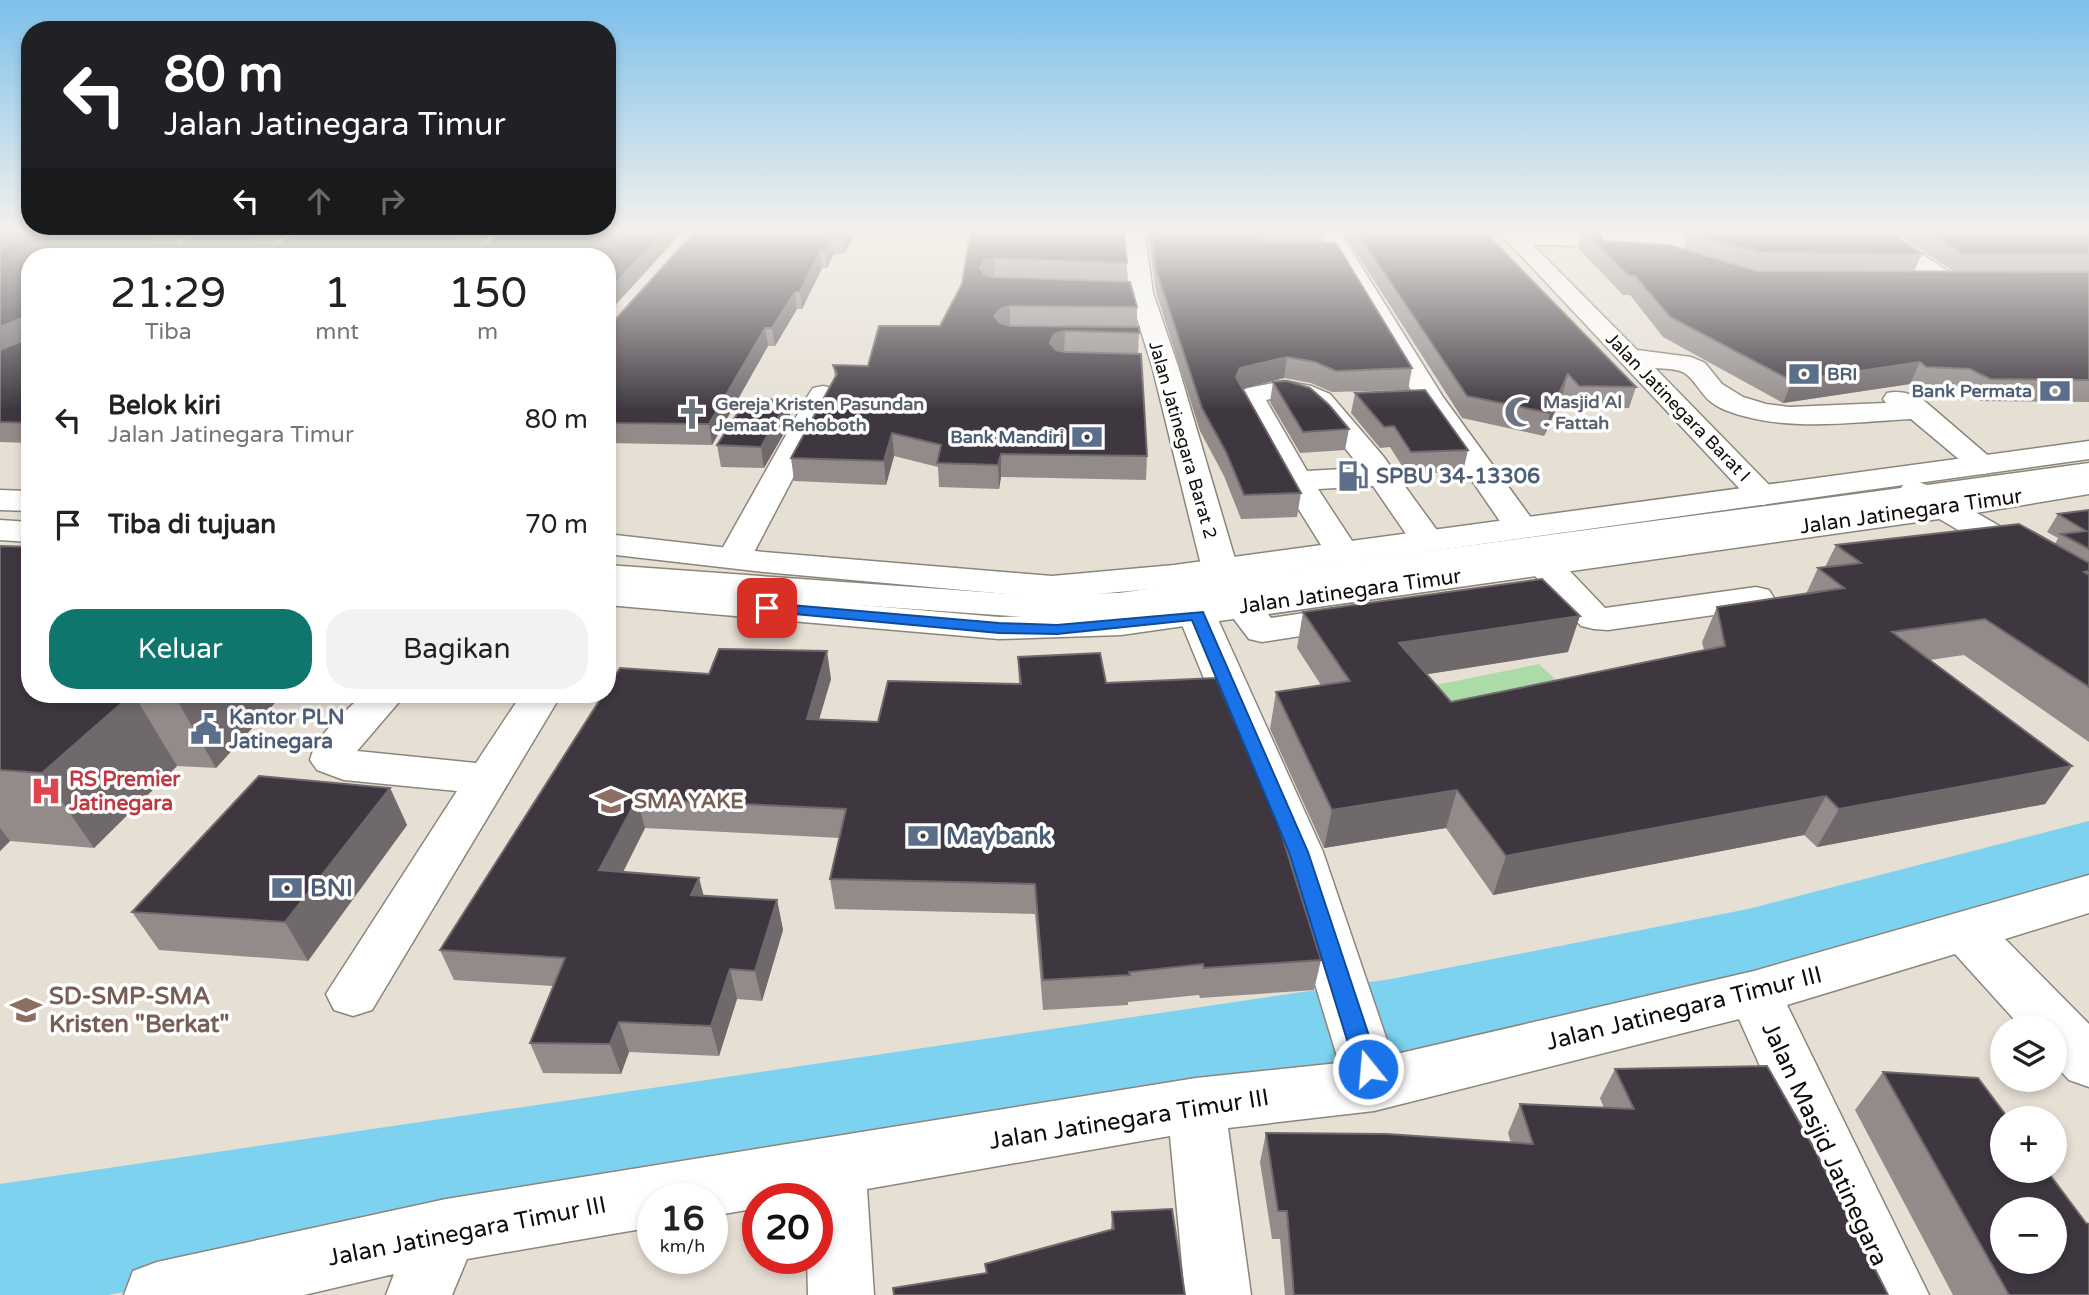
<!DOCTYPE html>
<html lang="id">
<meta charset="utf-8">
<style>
:root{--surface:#fff;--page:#f2f2f2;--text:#222;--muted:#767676;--accent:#0f766e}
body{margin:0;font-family:"Varela Round",sans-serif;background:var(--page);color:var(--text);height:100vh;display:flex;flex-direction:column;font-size:26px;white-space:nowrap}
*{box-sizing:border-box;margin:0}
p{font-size:23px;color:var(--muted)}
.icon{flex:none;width:38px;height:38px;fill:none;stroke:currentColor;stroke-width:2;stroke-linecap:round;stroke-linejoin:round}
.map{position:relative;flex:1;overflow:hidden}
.details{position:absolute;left:21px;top:248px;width:595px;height:455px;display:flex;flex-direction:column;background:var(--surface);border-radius:28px;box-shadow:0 4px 10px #0003}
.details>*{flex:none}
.banner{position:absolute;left:21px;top:21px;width:595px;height:214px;border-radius:28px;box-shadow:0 4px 10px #0003;background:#202124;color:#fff;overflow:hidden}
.buttons{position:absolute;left:1990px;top:1015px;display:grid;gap:14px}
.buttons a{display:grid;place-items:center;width:77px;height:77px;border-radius:50%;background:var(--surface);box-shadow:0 4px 10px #0003;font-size:35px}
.speed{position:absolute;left:637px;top:1183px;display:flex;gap:14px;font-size:35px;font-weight:700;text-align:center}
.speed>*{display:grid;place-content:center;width:91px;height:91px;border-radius:50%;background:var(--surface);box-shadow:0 4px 10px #0003;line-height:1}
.speed small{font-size:18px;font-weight:400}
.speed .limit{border:10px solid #d22;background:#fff;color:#111}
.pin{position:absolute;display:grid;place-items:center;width:60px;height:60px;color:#fff;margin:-30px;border-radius:14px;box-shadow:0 4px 10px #0006}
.me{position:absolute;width:77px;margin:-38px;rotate:343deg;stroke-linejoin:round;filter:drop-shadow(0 0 5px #0008)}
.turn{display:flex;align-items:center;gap:24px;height:147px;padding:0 28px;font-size:32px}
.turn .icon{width:91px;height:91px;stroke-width:2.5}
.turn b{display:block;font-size:49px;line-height:60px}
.lanes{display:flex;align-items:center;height:66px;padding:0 28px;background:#0003;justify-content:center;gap:35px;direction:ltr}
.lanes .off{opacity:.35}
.eta{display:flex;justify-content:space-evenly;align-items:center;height:119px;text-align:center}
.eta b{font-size:42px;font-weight:600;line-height:49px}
.action{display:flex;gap:14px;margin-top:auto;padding:14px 28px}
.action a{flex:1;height:80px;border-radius:28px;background:var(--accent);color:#fff;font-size:28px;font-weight:600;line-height:80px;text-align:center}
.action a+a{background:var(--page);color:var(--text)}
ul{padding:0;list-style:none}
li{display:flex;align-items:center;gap:21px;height:105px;padding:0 28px}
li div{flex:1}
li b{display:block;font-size:26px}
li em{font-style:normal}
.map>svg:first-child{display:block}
.green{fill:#acdba8}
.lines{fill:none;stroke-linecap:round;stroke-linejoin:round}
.river{fill:#7cd2ef;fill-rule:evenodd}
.minor-casing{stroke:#8c857a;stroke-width:3}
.major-casing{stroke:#8c857a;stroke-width:3}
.minor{fill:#fff;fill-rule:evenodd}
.major{fill:#fff;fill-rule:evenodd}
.wall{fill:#928b8a;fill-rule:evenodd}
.shaded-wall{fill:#70696c}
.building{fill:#3e3740;stroke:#70696c;stroke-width:2;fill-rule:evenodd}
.route{fill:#1a73e8;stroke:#114b97;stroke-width:2}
.labels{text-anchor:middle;stroke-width:7;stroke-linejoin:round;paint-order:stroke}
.far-service-label{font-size:18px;font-weight:bold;fill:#4e5e75;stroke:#fff;text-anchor:end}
.far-worship-label{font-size:18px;font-weight:bold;fill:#5b616d;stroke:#fff;text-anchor:start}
.far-street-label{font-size:18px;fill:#100e0a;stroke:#fff}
.service-label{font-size:21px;font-weight:bold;fill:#4e5e75;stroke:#fff;text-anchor:start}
.street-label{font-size:21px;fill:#100e0a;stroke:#fff}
.health-label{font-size:21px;font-weight:bold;fill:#be3a42;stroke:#fff;text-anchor:start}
.education-label{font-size:21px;font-weight:bold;fill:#785e54;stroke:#fff;text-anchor:start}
.near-service-label{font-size:24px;font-weight:bold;fill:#4e5e75;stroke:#fff;text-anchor:start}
.near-education-label{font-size:24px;font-weight:bold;fill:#785e54;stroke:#fff;text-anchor:start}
.near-street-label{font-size:24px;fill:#100e0a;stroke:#fff}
</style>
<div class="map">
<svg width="2089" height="1295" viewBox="0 0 2089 1295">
<rect width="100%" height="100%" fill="#e6dfd4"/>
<path class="green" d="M1539 664 1582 705 1444 735 1406 691Z"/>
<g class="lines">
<path class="river" d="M2089 821V891L1748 993 1391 1073 107 1295H0V1184L1391 979 1748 909Z"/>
<defs>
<g id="minor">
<path d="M1124 229H1144L1153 293 1178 366 1238 569 1232 576 1221 579 1342 563 1331 560 1326 553 1281 481 1236 397 1240 391 1248 388 1284 381 1311 386 1330 394 1383 456 1444 540 1439 547 1427 550 1415 547 1373 486 1318 489 1360 553 1355 560 1346 562 1901 488 1904 484 1915 481 1927 485 2089 463V481L1954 500 2089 577V603L2076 600 1916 505 1549 556 1566 567 1605 608 1756 587 1769 590 1774 598 1769 606 1756 609 1608 630 1594 629 1581 626 1524 564 1527 559 1250 597 1255 598 1271 618 1352 606 1365 609 1371 617 1365 625 1352 628 1262 642 1249 639 1224 606 1228 600 1198 604 1210 607 1216 615 1323 852 1392 1055 1754 971 2089 875V913L2005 939 2089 1024V1087L2069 1080 2054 1064V1027H2021L1955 954 1787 1005 1929 1295H1862L1739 1019 1374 1111 1228 1128 1251 1295H1185L1170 1136 867 1189 874 1295H808L807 1258H817V1199H758V1208L712 1216V1199H653V1227L467 1259 452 1295H386L394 1274 304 1295H124L133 1271 157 1262 446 1199 1196 1078 1339 1063 1275 852 1178 615 1184 607 1194 605 1119 615 1024 617 607 587V565L1024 595 1119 593 1220 579 1208 576 1202 569 1152 366 1129 293ZM1275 398 1296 399 1311 406 1361 468 1307 471 1266 400Z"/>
<path d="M1318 229H1338L1443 397 1537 526 1532 533 1520 536 1508 533 1416 399Z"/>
<path d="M1496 229 1775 237 1769 229H1790L1801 244 1797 248 1790 250 1533 245 1637 350 1691 357 1705 363 1722 384 1743 397 1766 404 1789 407 1886 403 1883 399 1887 393C1900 390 1909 394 1921 398L1999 465 1995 471 1984 474 1973 471 1911 419C1850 422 1784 433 1725 410 1701 400 1701 386 1686 374 1678 368 1665 369 1655 368L1779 495 1774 502 1763 505 1752 502Z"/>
<path d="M1875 229H1896L1908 245 1954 275 2089 274V288L1941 287 1892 255Z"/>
<path d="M823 386 833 388 837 394 751 558 746 565 734 568 722 565 717 558 809 394 813 388Z"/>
<path d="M0 520 30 522V542L0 540Z"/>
<path d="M362 695H405L357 751 476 763 521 695H561L372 1010 353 1016 334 1010 326 994 457 791 344 780 317 770 310 760C316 734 344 714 362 695Z"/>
</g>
<g id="major">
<path d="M2089 441V459L1174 587 1052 598 764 572 607 554V534L764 552 1052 576 1174 565Z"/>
<path d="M2089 476V494L1946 518 1121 635 999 639 607 605V583L999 617 1121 613 1946 498Z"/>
<path d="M0 490 30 491V511L0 510Z"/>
</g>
</defs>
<use href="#minor" class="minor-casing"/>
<use href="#major" class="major-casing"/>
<use href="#minor" class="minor"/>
<use href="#major" class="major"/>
</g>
<g class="wall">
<path d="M0 229H197L174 243H180L201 229H296L274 243H281L301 229H414L412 231H419L421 229H498L481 243H488L506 229H685L607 314 30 257V443L0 442Z"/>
<path d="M697 229H858L844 254H834L827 268H822L802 309H797L775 346H768L712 445 607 443V323L614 321Z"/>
<path d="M971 229 1127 263 1126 282 1137 307V327L1139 333 1138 354 1147 456 1146 480 1001 477 999 489 939 487 938 467 894 456 886 485 794 481 791 458 835 377 833 365 868 366 940 326 962 284ZM1010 325 1117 327 1008 326Z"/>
<path d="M1147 229H1326L1324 243 1412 368 1408 390 1332 392 1311 383 1284 378 1242 388 1301 493 1297 517 1241 519 1224 476 1200 431 1156 292Z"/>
<path d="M1341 229H1495V232L1484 231 1636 387 1629 408H1573L1562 396 1544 436 1462 418Z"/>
<path d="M1595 229H1771L1770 234 1796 235 1792 229H1892L1898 238 1922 254 1914 271H1953L1910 243 1898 229H2089V402L1978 401 1959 390 1916 389 1910 384 1783 403 1663 337 1630 295H1623L1578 248 1583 230 1601 231 1600 236 1604 241 1683 249 1688 233 1758 234Z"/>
<path d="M1273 382 1349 429 1345 450 1300 453 1270 402Z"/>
<path d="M1355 393 1468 450 1463 472 1407 474 1390 447 1380 448 1351 413Z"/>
<path d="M788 400 791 421 764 468 721 467 717 445Z"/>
<path d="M2089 510V742L1964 655 1930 660 2072 766 2045 804 1817 847 1804 835 1493 895 1446 828 1324 848 1270 729 1276 692 1321 685 1297 648 1303 612 1568 652 1426 674 1451 702 1704 650 1702 642 1717 607 1806 594 1818 568 1825 567 1836 545 2055 544 2058 538 2047 532 2058 514Z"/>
<path d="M0 547 30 695H282L216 768 177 766 94 848 10 841 0 851Z"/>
<path d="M1018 657 1106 683 1321 960 1314 990 1200 998 1199 995 1128 1002V1005L1043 1010 1035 914 835 909 830 879 840 838 645 828 623 872 703 896 777 900 783 930 762 1001 737 999 719 1056 629 1052 621 1074 543 1073 530 1043 553 986 454 980 440 950 709 674 831 679 819 719 878 722 1019 684Z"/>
<path d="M390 788 407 825 308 961 159 950 132 912Z"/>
<path d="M1615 1069 1888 1295H1285L1280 1239H1272L1260 1162 1266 1133 1511 1143 1508 1133 1520 1104 1604 1108 1600 1098Z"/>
<path d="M1883 1072 2086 1223 2089 1295H1953L1855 1110Z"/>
<path d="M1172 1209 986 1273 985 1264 1111 1230 1112 1212Z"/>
</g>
<g class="shaded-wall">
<path d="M163 229H197L163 250 152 243 155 234Z"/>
<path d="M264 229H296L263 250 253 243 256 234Z"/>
<path d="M473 229H498L464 255 459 242 460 239Z"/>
<path d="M667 229H685L607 314V292Z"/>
<path d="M848 229H858L844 254 843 238Z"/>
<path d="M1265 229 1264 245 1261 236Z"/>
<path d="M5 232 13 248 0 249V233Z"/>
<path d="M832 237 834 254 827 268 825 251Z"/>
<path d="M820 251 822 268 802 309 800 292Z"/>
<path d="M994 258V276L984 280 980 268 983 261Z"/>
<path d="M795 292 797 309 775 346 772 328Z"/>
<path d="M1010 306V325L1000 329 994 316 1000 309Z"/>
<path d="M22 318 30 337 0 350V327Z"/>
<path d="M765 328 768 346 712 445 709 424Z"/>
<path d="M1065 331 1064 351 1054 355 1050 343 1054 334Z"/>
<path d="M1287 357 1284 378 1238 390 1236 377 1240 368Z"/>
<path d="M1920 362 1910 384 1783 403 1792 381Z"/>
<path d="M1568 374 1562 396 1544 436 1550 413Z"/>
<path d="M788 400 791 421 764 468 761 447Z"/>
<path d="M892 433 894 456 886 485 884 461Z"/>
<path d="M1001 454V477L999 489 998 465Z"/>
<path d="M1580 616 1568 652 1391 680 1399 643Z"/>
<path d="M827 651 831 679 811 747 807 719Z"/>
<path d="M131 695H134L177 766 94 848 42 773Z"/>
<path d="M174 695H282L216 768Z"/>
<path d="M2072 766 2045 804 1817 847 1839 809Z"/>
<path d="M390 788 407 825 308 961 285 922Z"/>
<path d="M1457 790 1446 828 1324 848 1332 810Z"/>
<path d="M1826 796 1804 835 1493 895 1506 856Z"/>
<path d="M637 799 645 828 609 900 599 870Z"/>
<path d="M0 828 10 841 0 851Z"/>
<path d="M699 878 707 908 691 895Z"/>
<path d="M777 900 783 930 762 1001 755 971Z"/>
<path d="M730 969 737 999 719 1056 711 1026Z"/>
<path d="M619 1022 629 1052 621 1074 610 1044Z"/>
</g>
<g class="building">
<path d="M0 229H163L155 234 152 243H180L201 229H264L256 234 253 243H281L301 229H400L401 230 419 231 421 229H473L460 239 459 242 488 243 506 229H667L607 292V257H30V423L0 422V350L21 341 22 318 0 327V248L5 247 10 241 5 232 0 233Z"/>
<path d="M697 229H848L843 238 832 237 825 251H820L800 292H795L772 328H765L709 424 607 423V323L614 321Z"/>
<path d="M971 229H1124L1127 263 994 258 983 261 980 268 985 275 993 277 1130 282 1137 307 1010 306 1000 309 994 316 1000 323 1010 326 1139 327V333L1065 331 1054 334 1050 343 1056 350 1065 352 1141 354 1147 456 1001 454 998 465 937 463 941 445 892 433 884 461 791 458 837 374 833 365 868 366 879 326H940L962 284Z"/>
<path d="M1150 229H1265L1261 236 1266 242 1336 243 1412 368 1336 371 1315 362 1287 357 1240 368 1236 377 1301 493 1244 495 1226 452 1202 408 1157 273Z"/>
<path d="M1355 229H1482L1636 387 1579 386 1568 374 1550 413 1467 396Z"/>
<path d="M1808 229H1892L1898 238 1922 254 1758 252 1688 233 1798 235 1806 232Z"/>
<path d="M1924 229H2005L2023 235 2089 237V254H1963Z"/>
<path d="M1583 230 1601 231 1599 235 1604 241 1670 245 1757 271 2089 272V380L1990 379 1970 369 1926 367 1920 362 1792 381 1670 317 1635 276H1629Z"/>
<path d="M1287 381 1310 388 1329 405 1349 429 1303 432 1273 382Z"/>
<path d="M1425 390 1468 450 1411 452 1394 426 1384 427 1355 393Z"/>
<path d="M747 399 788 400 761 447 717 445Z"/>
<path d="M2089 510V549L2061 534 2086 531 2058 514Z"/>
<path d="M2019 524 2089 563V571L2084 572 2089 575V687L1985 619 1892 632 2072 766 1839 809 1826 796 1506 856 1457 790 1332 810 1276 692 1350 681 1303 612 1542 579 1580 616 1399 643 1451 702 1725 646 1717 607 1844 588 1818 568 1861 563 1836 545Z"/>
<path d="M1 546 30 547V589L28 590H30V695H131L42 773 0 770V547Z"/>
<path d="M719 649 827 651 807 719 878 722 888 681 1021 684 1018 657 1100 653 1106 683 1216 678 1278 823 1321 960 1204 968 1203 964 1129 972 1130 975 1043 980 1035 884 830 879 846 809 637 799 599 870 699 878 691 895 777 900 755 971 730 969 711 1026 619 1022 610 1044 530 1043 565 958 440 950 603 695H607V688L620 668 709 674Z"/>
<path d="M259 776 390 788 285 922 132 912Z"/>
<path d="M1767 1066 1815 1150 1888 1295H1294L1287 1211H1278L1266 1133 1387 1134 1533 1144 1520 1104 1634 1109 1615 1069Z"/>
<path d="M1883 1072 1978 1078 2008 1118H2002V1171H2047L2086 1223 2089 1224V1295H2009ZM2002 1209H2054V1262H2002Z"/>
<path d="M1172 1209 1185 1295H894L893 1288 987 1273 985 1264 1114 1229 1112 1212Z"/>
</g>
<linearGradient id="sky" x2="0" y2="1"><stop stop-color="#7dc0eb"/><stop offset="0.56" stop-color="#f4f1ec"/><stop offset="1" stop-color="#f4f1ec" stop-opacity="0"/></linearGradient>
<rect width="2089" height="411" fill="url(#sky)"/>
<path class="route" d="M767 603 999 623 1057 625 1203 612 1308 852 1380 1069 1376 1076 1368 1079 1360 1076 1356 1069 1289 852 1192 620 1057 634 999 633 761 611 759 608Z"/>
<defs>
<symbol id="bank-bare" viewBox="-9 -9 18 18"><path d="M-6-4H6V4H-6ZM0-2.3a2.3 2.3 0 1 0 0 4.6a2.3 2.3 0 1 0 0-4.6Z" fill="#5c6f8a" stroke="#fff" stroke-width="2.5" paint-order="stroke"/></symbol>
<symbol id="mosque-bare" viewBox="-9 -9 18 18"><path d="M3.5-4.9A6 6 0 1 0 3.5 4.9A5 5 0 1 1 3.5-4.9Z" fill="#6b7280" stroke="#fff" stroke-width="2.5" paint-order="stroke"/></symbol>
<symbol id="church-bare" viewBox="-9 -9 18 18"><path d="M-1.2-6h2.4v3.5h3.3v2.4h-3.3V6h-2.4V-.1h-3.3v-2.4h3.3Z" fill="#6b7280" stroke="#fff" stroke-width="2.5" paint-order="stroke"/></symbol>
<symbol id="fuel-bare" viewBox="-9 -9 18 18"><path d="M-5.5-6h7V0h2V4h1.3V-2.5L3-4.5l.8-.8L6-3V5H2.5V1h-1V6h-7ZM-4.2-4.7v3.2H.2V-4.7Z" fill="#5c6f8a" stroke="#fff" stroke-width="2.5" paint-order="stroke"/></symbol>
<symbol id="civic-bare" viewBox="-9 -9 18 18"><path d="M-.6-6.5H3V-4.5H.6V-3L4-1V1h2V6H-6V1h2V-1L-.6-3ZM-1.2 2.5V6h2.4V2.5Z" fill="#5c6f8a" stroke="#fff" stroke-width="2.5" paint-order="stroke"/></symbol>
<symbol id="hospital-bare" viewBox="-9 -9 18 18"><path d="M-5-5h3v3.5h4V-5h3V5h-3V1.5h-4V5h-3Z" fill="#e0444e" stroke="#fff" stroke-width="2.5" paint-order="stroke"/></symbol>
<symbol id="school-bare" viewBox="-9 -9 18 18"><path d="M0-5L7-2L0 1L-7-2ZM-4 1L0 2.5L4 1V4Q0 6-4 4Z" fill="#8d6e63" stroke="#fff" stroke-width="2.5" paint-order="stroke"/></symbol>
</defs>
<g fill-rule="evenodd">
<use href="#bank-bare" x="1782" y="352" width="44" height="44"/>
<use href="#bank-bare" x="2033" y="369" width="44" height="44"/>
<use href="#mosque-bare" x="1498" y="390" width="44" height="44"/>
<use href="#church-bare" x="670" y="392" width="44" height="44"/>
<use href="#bank-bare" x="1065" y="415" width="44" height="44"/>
<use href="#fuel-bare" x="1331" y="454" width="44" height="44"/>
<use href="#civic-bare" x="184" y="707" width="44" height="44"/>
<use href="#hospital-bare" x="24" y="769" width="44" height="44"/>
<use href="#school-bare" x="589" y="779" width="44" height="44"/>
<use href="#bank-bare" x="901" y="814" width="44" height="44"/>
<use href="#bank-bare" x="265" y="866" width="44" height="44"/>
<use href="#school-bare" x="4" y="988" width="44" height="44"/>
</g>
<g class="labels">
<g class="far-service-label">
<text x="1827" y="380" text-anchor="start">BRI</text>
<text x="2032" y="397">Bank Permata</text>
<text x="1064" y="443">Bank Mandiri</text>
</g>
<g class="far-worship-label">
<text x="1543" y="408">Masjid Al<tspan x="1543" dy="21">- Fattah</tspan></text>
<text x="715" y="410">Gereja Kristen Pasundan<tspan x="715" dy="21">Jemaat Rehoboth</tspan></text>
</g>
<g class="far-street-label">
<text transform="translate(1678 407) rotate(46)" y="6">Jalan Jatinegara Barat I</text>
<text transform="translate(1183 440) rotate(74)" y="6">Jalan Jatinegara Barat 2</text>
</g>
<g class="service-label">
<text x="1376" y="483">SPBU 34-13306</text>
<text x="229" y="724">Kantor PLN<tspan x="229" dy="24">Jatinegara</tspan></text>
</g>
<g class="street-label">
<text transform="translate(1911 511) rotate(-8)" y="7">Jalan Jatinegara Timur</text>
<text transform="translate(1350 591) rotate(-8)" y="7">Jalan Jatinegara Timur</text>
</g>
<g class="health-label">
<text x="69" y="786">RS Premier<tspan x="69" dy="24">Jatinegara</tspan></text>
</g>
<g class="education-label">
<text x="634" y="808">SMA YAKE</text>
</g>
<g class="near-service-label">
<text x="946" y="844">Maybank</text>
<text x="310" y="896">BNI</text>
</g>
<g class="near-education-label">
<text x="49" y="1004">SD-SMP-SMA<tspan x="49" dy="28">Kristen "Berkat"</tspan></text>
</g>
<g class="near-street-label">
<text transform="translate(1684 1008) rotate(-14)" y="8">Jalan Jatinegara Timur III</text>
<text transform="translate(1129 1119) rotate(-9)" y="8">Jalan Jatinegara Timur III</text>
<text transform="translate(1825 1144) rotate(65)" y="8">Jalan Masjid Jatinegara</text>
<text transform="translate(467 1231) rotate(-11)" y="8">Jalan Jatinegara Timur III</text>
</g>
</g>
</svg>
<div class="buttons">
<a><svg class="icon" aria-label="layers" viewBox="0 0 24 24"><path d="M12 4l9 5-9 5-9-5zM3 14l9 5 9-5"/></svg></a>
<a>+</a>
<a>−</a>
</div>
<div class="speed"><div>16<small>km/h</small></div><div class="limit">20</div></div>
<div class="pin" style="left:767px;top:608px;background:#d93025"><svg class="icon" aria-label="arrive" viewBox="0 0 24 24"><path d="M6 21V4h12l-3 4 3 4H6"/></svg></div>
<svg class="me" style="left:1368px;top:1069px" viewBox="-20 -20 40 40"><circle r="17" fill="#1a73e8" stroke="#fff" stroke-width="3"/><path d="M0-11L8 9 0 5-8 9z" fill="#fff"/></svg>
<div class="banner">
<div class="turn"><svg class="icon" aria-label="left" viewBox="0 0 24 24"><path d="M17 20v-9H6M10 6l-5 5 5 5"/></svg><div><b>80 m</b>Jalan Jatinegara Timur</div></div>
<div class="lanes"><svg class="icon" aria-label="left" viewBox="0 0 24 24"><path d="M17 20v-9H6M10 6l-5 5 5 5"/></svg><svg class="icon off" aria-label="ahead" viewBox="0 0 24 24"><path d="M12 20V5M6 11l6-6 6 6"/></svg><svg class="icon off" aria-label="right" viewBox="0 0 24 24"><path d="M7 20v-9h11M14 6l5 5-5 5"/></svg></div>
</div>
<section class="details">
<div class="eta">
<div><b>21:29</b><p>Tiba</p></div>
<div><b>1</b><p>mnt</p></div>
<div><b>150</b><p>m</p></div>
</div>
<ul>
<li><svg class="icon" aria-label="left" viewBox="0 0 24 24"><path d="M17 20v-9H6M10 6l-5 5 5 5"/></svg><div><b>Belok kiri</b><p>Jalan Jatinegara Timur</p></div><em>80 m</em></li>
<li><svg class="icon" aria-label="arrive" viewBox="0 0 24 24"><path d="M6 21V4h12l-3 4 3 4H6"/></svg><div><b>Tiba di tujuan</b></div><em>70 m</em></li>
</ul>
<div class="action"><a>Keluar</a><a>Bagikan</a></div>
</section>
</div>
